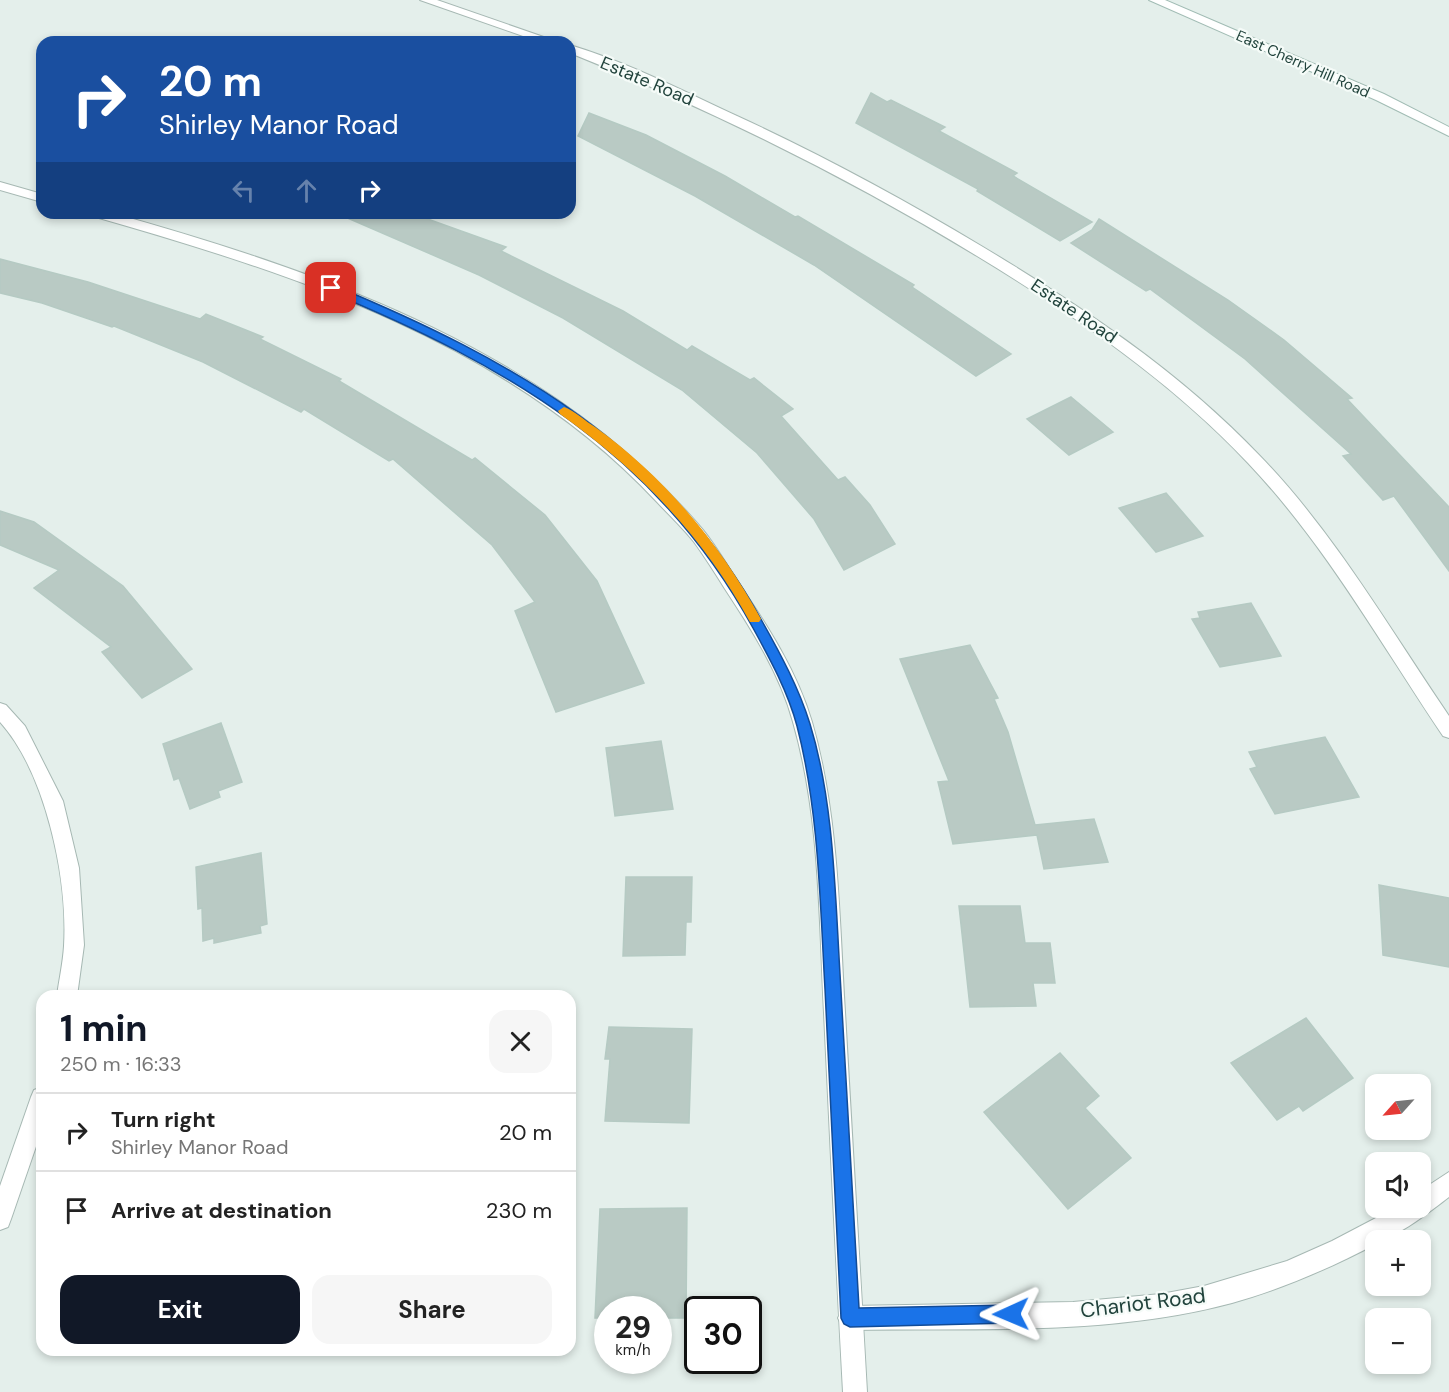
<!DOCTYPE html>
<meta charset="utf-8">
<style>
:root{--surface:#fff;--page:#f6f6f6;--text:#222;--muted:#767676;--line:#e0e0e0;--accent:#111827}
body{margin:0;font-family:"DM Sans",sans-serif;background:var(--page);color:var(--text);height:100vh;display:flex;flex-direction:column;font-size:22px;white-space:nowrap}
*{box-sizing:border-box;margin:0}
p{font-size:20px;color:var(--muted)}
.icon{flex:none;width:33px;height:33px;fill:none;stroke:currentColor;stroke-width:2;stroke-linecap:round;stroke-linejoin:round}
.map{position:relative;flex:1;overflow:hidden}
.drawer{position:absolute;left:36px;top:990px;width:540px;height:366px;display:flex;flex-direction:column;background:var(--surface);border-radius:18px;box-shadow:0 3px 9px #0003}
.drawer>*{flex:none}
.guide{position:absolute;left:36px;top:36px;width:540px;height:183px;border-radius:18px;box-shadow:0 3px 9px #0003;background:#1a4fa0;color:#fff;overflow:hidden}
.needle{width:39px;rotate:243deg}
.buttons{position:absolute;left:1365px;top:1074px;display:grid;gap:12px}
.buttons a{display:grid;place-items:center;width:66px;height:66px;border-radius:12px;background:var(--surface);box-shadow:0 3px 9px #0003;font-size:30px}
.speed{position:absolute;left:594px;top:1296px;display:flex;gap:12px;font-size:30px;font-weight:700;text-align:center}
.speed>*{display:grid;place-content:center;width:78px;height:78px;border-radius:50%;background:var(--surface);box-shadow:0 3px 9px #0003;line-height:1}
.speed small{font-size:15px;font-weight:400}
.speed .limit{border:3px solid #111;border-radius:9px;background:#fff;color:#111}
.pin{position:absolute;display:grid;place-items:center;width:51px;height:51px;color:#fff;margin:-26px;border-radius:12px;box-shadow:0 3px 9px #0006}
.me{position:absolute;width:66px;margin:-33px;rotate:269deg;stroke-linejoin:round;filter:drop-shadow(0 0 4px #0008)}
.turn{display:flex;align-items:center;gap:21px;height:126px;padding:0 24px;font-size:27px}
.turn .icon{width:78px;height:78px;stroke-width:2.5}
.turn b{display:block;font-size:42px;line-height:51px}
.lanes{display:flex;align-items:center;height:57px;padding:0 24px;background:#0003;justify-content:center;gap:30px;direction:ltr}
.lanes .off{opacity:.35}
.round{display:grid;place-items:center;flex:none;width:63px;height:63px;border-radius:18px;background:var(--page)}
.headline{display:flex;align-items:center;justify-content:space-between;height:102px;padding:0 24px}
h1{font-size:36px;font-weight:700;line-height:45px;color:var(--accent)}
.cta{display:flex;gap:12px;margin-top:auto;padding:12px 24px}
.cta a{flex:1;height:69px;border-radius:18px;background:var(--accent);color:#fff;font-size:24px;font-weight:700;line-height:69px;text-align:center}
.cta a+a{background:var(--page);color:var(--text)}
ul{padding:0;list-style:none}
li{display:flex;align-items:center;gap:18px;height:78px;padding:0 24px;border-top:2px solid var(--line)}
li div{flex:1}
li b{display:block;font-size:22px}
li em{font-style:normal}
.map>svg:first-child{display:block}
.building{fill:#b9cac4;stroke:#b5cac3;stroke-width:1.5}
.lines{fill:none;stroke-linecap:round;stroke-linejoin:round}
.minor-casing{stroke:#a6b8b3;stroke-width:2}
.tertiary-casing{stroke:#a6b8b3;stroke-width:2}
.secondary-casing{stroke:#a1bcb4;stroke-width:2}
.minor{fill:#fff;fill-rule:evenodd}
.tertiary{fill:#fff;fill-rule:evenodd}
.secondary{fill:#fff;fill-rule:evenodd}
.route{fill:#1a73e8;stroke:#114b97;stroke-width:1.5}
.slow{fill:#f59e0b}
.labels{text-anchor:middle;stroke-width:4.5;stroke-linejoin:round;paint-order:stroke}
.far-street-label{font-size:15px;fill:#21433c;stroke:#f5fbf8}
.street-label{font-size:18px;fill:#21433c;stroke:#f5fbf8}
.near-street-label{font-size:21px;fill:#21433c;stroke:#f5fbf8}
</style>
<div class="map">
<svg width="1449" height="1392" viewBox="0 0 1449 1392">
<rect width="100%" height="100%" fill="#e4efeb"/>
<g class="building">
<path d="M871 93 887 102 891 100 945 127 939 131 1017 173 1013 176 1092 222 1060 241 977 191 978 189 856 123Z"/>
<path d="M589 113 646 135 725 176 795 217 798 216 914 285 912 287 1011 354 976 376 814 265 695 196 578 136Z"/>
<path d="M336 213H411L506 247 501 251 623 311 687 350 692 346 750 380 754 378 793 409 781 416 838 480 845 477 870 505 895 544 844 570 814 519 757 453 682 390 563 318 479 275Z"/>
<path d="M1099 219 1228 300 1284 340 1352 398 1347 399 1449 507V571L1394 496 1383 500 1343 456 1351 454 1245 359 1150 289 1146 291 1071 243 1092 230Z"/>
<path d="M0 259 88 282 200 319 206 314 263 337 260 339 341 379 339 381 472 460 475 458 545 515 597 581 644 683 556 712 515 611 535 602 492 545 393 459 389 461 304 409 301 412 203 362 114 326 112 327 42 303 0 293Z"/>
<path d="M1071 397 1113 432 1069 455 1027 419Z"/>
<path d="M1166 493 1203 536 1156 552 1119 508Z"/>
<path d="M0 511 34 522 123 586 192 669 142 698 102 652 111 647 34 588 59 570 0 545Z"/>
<path d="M1251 603 1281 656 1220 667 1192 619 1200 618 1198 612Z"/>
<path d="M970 645 998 698 994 699 1008 732 1035 825 1094 819 1108 862 1044 869 1037 835 953 844 938 782 949 781 900 659Z"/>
<path d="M221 723 242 782 218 791 220 797 190 809 179 778 174 780 163 744Z"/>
<path d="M1325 737 1359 797 1275 814 1250 769 1257 767 1249 752Z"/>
<path d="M661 741 673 809 615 816 606 748Z"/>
<path d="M261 853 267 924 260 926 261 933 214 943V938L203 941 202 908 198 909 196 867Z"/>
<path d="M626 877H692L691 922H686L685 955 623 956Z"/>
<path d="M1379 885 1449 898V967L1383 955Z"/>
<path d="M959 906H1020L1025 943H1050L1055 983H1033L1036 1006 970 1007Z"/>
<path d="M1306 1018 1353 1078 1303 1111 1299 1106 1277 1120 1231 1063Z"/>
<path d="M609 1027 692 1029 689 1123 605 1121 610 1059H605Z"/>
<path d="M1060 1053 1099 1096 1085 1108 1131 1158 1068 1209 984 1112Z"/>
<path d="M687 1208 686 1318H658V1310H608V1318H595L600 1209Z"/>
</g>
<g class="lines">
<defs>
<g id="minor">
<path d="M420 0H437L558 42H540Z"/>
<path d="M570 45C627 62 683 91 737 116 822 155 903 199 983 247 1081 306 1179 371 1259 455 1334 532 1389 628 1449 716V738L1443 736C1381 644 1325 544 1248 463 1170 380 1074 315 977 256 847 177 712 110 570 53Z"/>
<path d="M0 703 6 705 25 726 63 801 79 868 84 945 77 996H57C59 980 63 963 64 946 68 879 46 773 0 722Z"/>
<path d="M42 1087V1129L11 1219 8 1227 0 1230V1186L31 1097 34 1090Z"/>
<path d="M1449 1172V1197C1433 1209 1395 1240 1376 1240V1244C1330 1268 1282 1289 1232 1303 1109 1336 976 1328 850 1330L842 1326 838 1318 842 1310 850 1306 1073 1302 1161 1294 1204 1286 1287 1261 1332 1241 1395 1208H1420V1191Z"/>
</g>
<g id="tertiary">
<path d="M0 182 42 194V202L0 190Z"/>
<path d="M90 213H112C329 274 553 352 703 530 716 546 727 565 738 582 767 625 797 671 812 722 839 816 839 916 845 1012 852 1139 860 1265 867 1392H843C836 1266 830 1139 824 1013 819 916 820 816 793 722 780 674 752 630 725 589 715 573 705 557 694 542 683 528 669 515 657 502 509 343 295 274 92 216Z"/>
</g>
<path id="secondary" d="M1149 0H1165L1384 94 1449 127V136L1376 100Z"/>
</defs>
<use href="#minor" class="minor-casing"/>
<use href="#tertiary" class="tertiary-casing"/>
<use href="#secondary" class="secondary-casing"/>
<use href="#minor" class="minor"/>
<use href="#tertiary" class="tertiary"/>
<use href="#secondary" class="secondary"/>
</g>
<path class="route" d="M327 286H335C513 360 666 446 762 621 780 653 799 688 810 724 834 802 835 893 840 974 846 1086 853 1197 859 1308L1011 1305 1018 1307 1020 1314 1018 1320 1011 1323 850 1327 844 1324 841 1318C836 1208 830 1099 825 989 820 902 819 811 797 726 788 692 770 659 753 628 657 452 506 365 327 291Z"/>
<path class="slow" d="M564 407C575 411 585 421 595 427 664 476 721 545 761 619L759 622H750C704 537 639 470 560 414L558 411Z"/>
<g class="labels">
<g class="far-street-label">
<text transform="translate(1303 64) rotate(24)" y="5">East Cherry Hill Road</text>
</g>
<g class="street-label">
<text transform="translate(647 81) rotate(23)" y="6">Estate Road</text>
<text transform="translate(1074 311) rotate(34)" y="6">Estate Road</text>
</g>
<g class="near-street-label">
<text transform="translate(1143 1303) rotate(-7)" y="7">Chariot Road</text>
</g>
</g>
</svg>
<div class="buttons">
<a><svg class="needle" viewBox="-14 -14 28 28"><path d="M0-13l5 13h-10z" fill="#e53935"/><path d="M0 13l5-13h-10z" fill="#767676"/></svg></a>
<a><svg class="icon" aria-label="sound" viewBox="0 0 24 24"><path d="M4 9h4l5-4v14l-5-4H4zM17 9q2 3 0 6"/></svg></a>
<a>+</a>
<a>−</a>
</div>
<div class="speed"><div>29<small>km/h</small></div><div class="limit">30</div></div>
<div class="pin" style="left:331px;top:288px;background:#d93025"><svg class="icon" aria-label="arrive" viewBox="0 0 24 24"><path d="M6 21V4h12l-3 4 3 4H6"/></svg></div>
<svg class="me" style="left:1011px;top:1314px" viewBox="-20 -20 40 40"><path d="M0-17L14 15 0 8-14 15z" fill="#1a73e8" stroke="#fff" stroke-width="4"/></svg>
<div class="guide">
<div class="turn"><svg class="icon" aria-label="right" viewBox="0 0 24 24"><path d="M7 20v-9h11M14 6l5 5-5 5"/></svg><div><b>20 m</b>Shirley Manor Road</div></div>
<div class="lanes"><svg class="icon off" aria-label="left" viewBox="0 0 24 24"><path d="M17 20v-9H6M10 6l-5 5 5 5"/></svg><svg class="icon off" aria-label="ahead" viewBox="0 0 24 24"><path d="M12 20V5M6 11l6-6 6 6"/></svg><svg class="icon" aria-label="right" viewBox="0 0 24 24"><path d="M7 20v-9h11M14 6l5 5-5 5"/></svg></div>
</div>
<section class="drawer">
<div class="headline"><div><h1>1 min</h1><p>250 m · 16:33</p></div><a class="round"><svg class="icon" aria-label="close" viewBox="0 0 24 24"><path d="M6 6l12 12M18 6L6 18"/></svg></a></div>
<ul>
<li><svg class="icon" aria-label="right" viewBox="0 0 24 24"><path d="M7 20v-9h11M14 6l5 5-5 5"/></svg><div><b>Turn right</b><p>Shirley Manor Road</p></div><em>20 m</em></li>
<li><svg class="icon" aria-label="arrive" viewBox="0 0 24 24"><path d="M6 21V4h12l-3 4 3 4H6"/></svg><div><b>Arrive at destination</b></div><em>230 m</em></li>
</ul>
<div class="cta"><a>Exit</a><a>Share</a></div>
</section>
</div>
